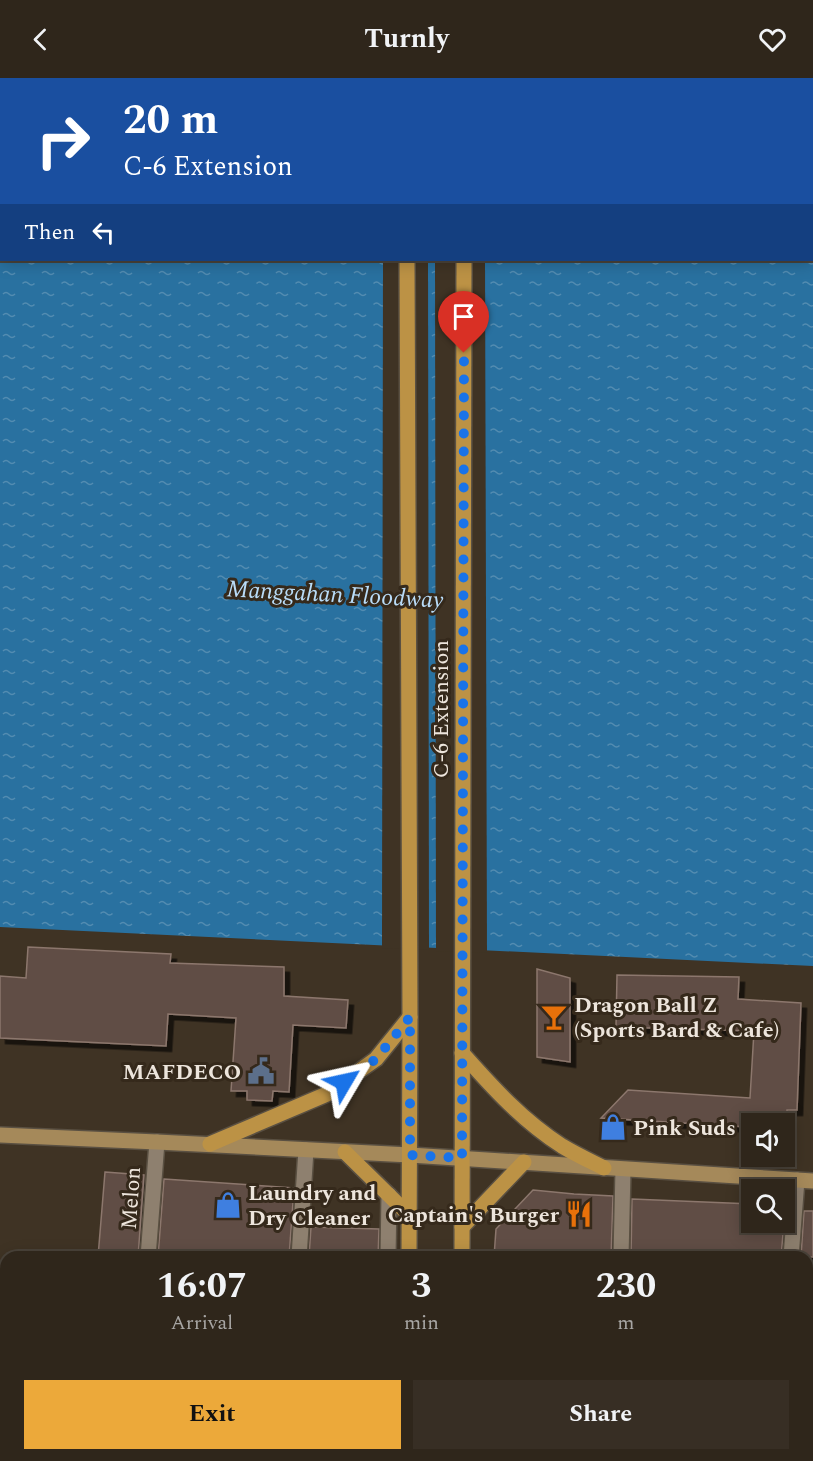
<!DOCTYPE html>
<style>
:root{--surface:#2f261b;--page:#372e24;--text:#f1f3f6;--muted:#a7a5a3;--line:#4a433a;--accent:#eca93a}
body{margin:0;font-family:Spectral,serif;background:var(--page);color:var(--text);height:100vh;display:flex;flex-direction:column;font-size:22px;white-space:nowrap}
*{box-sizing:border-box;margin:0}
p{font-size:20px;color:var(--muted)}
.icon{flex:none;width:33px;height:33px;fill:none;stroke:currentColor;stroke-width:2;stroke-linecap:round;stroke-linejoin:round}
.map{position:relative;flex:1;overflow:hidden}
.sheet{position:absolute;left:0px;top:1173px;width:813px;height:210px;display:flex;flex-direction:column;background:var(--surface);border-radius:18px 18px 0 0;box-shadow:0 3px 15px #0003,0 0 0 2px var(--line)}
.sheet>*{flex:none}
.top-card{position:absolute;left:0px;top:0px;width:813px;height:183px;box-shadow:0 3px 15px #0003,0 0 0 2px var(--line);background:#1a4fa0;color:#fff;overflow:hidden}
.fabs{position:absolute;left:741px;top:1035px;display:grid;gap:12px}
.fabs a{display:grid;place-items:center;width:54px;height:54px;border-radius:0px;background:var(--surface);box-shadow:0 3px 15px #0003,0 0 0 2px var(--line);font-size:30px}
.pin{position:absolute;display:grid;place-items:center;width:51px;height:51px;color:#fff;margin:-62px -26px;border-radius:50% 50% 50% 0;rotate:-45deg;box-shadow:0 0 6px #0007}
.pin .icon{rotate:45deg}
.me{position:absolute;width:66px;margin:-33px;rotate:54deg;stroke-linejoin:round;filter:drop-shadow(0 0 4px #0008)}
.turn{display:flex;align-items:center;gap:21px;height:126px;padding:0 24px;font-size:27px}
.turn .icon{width:78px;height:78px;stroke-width:2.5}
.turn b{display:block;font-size:42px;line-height:51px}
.then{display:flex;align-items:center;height:57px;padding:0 24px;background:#0003;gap:12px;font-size:22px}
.eta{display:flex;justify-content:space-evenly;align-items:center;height:102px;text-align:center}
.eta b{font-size:36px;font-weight:700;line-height:42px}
.primary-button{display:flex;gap:12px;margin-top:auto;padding:12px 24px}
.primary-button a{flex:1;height:69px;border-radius:0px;background:var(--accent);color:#111;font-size:24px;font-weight:700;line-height:69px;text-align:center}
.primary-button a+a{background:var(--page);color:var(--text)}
header{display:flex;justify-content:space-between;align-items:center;height:78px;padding:0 24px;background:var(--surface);font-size:27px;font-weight:700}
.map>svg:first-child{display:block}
.water{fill:url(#water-ripples)}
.pier{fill:#3f3324}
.building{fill:#614d44;stroke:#8c776d;stroke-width:1.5;filter:url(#shadow)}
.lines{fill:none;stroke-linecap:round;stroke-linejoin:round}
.street-casing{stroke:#5a5042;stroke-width:18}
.secondary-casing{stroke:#5a5042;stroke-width:18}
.primary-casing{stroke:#5a5042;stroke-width:18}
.street{stroke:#8e806f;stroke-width:15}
.secondary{stroke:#a5895a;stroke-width:15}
.primary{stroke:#bc9245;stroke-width:15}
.route{stroke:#1a73e8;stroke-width:10;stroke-dasharray:0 18}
.labels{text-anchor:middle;stroke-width:6;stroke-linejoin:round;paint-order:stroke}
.street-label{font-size:22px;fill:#ede5dc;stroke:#35291b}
.poi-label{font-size:22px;font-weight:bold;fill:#ede5dc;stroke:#35291b;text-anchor:start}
.water-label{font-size:24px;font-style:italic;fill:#b9dcf8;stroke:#35291b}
</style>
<header><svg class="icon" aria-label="back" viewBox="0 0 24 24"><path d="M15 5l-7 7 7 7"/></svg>Turnly<svg class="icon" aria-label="heart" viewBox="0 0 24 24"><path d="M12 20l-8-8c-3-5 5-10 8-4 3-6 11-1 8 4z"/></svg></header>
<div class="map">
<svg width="813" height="1383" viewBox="0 0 813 1383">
<defs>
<pattern id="water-ripples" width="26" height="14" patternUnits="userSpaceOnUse" patternTransform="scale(1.5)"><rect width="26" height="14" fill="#2971a0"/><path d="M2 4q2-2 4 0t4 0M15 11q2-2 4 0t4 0" fill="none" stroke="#538cb1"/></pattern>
<filter id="shadow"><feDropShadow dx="5.5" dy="5.5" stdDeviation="0" flood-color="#0009"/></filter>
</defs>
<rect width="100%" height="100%" fill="#3f3324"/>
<path class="water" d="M0 12H2V182H812V55H813V888L0 849Z"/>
<g class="pier">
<path d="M383 182H428L429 872 382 870Z"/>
<path d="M435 182H485L487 875 436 873Z"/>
</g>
<g class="building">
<path d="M28 869 171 876 170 885 284 889V918L348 922 346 950 293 947 289 1014 273 1013 272 1023 247 1022V1013H231L236 940 168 936 166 968 0 960V898L26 900Z"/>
<path d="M537 891 570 900V984L537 979Z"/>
<path d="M617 897 739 899 738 921 801 925 797 1032H787L786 1062H784V1046H752V1061H749V1049L601 1040 628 1012 750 1020 754 953 616 949Z"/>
<path d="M105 1094 144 1097 138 1179H98Z"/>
<path d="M164 1101 294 1110 289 1179H158Z"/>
<path d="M533 1112 574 1116 613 1118 611 1179H494L496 1151Z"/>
<path d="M632 1121 752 1126V1144H784L781 1179H631Z"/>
<path d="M804 1133H813V1179H801Z"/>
<path d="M311 1149 379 1151 378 1179H309Z"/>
</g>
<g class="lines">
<defs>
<g id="street">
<path d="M148 1179 157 1064"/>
<path d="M299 1179 306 1072"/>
<path d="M388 1179 389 1117"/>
<path d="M621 1179 623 1092"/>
<path d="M791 1179 797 1102"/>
<path d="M0 1334H6"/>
<path d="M807 1371H813"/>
<path d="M384 1377V1383"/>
<path d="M132 1383 133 1377"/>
<path d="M287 1383V1377"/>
<path d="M613 1383V1377"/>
<path d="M714 1383V1377"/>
</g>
<path id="secondary" d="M0 1057 157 1064 410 1077 813 1103"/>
<g id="primary">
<path d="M407 2V0"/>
<path d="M464 2V0"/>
<path d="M407 182 410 939 409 1179"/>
<path d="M462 975C493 1010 522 1042 562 1068 575 1076 590 1083 604 1090"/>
<path d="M210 1066 327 1016 376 981 410 939"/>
<path d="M345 1074 409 1137"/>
<path d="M462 1149 524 1084"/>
<path d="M462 1179 464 182"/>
<path d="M408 1383V1377"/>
<path d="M459 1383V1377"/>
</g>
</defs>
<use href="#street" class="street-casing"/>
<use href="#secondary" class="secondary-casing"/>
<use href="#primary" class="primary-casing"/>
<use href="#street" class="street"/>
<use href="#secondary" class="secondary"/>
<use href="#primary" class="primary"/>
</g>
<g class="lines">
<path class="route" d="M344 1004 376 981 410 939V1077L462 1080 464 275"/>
</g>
<defs>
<symbol id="bar-bare" viewBox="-9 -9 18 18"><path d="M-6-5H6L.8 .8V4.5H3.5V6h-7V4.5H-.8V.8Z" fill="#e8710a" stroke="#35291b" stroke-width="2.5" paint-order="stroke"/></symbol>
<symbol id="civic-bare" viewBox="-9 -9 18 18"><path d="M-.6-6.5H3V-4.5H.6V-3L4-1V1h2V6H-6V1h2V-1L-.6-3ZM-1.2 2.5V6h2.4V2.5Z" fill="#5c6f8a" stroke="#35291b" stroke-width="2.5" paint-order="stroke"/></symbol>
<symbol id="shop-bare" viewBox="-9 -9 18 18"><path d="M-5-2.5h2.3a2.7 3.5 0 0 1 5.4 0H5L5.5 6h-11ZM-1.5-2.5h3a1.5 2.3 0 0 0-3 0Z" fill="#3f7fe0" stroke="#35291b" stroke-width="2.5" paint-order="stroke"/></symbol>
<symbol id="restaurant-bare" viewBox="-9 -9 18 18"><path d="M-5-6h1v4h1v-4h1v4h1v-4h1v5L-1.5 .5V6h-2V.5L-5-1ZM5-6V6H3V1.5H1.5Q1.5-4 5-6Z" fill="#e8710a" stroke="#35291b" stroke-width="2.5" paint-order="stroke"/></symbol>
</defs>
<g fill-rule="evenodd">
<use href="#bar-bare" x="535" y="920" width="38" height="38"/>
<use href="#civic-bare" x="242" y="974" width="38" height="38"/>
<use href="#shop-bare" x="594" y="1030" width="38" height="38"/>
<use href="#shop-bare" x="209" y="1108" width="38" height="38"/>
<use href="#restaurant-bare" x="560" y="1117" width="38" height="38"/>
</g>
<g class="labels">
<g class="street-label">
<text transform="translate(440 631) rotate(-90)" y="8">C-6 Extension</text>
<text transform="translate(130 1120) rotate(-86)" y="8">Melon</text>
</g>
<g class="poi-label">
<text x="574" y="934">Dragon Ball Z<tspan x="574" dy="25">(Sports Bard &amp; Cafe)</tspan></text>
<text x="241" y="1001" text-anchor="end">MAFDECO</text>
<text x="633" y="1057">Pink Suds</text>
<text x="248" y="1122">Laundry and<tspan x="248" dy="25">Dry Cleaner</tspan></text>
<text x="559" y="1144" text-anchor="end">Captain's Burger</text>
</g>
<g class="water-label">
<text transform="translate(335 516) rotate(3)" y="8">Manggahan Floodway</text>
</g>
</g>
</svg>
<div class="fabs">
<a><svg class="icon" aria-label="sound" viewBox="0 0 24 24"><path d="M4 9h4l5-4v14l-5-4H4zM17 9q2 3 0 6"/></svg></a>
<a><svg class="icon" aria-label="search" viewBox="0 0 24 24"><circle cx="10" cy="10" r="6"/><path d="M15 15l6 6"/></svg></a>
</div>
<div class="pin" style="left:464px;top:275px;background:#d93025"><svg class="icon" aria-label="arrive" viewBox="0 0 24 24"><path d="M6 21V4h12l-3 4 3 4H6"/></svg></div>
<svg class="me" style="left:344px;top:1004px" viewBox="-20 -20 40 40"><path d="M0-17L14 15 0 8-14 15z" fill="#1a73e8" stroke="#fff" stroke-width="4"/></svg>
<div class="top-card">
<div class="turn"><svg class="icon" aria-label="right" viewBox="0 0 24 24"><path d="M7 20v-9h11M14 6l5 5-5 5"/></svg><div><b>20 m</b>C-6 Extension</div></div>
<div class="then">Then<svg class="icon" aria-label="left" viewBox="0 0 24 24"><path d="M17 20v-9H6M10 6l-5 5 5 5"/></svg></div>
</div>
<section class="sheet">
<div class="eta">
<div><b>16:07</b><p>Arrival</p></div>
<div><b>3</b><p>min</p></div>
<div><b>230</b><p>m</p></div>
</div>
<div class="primary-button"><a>Exit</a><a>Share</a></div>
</section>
</div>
